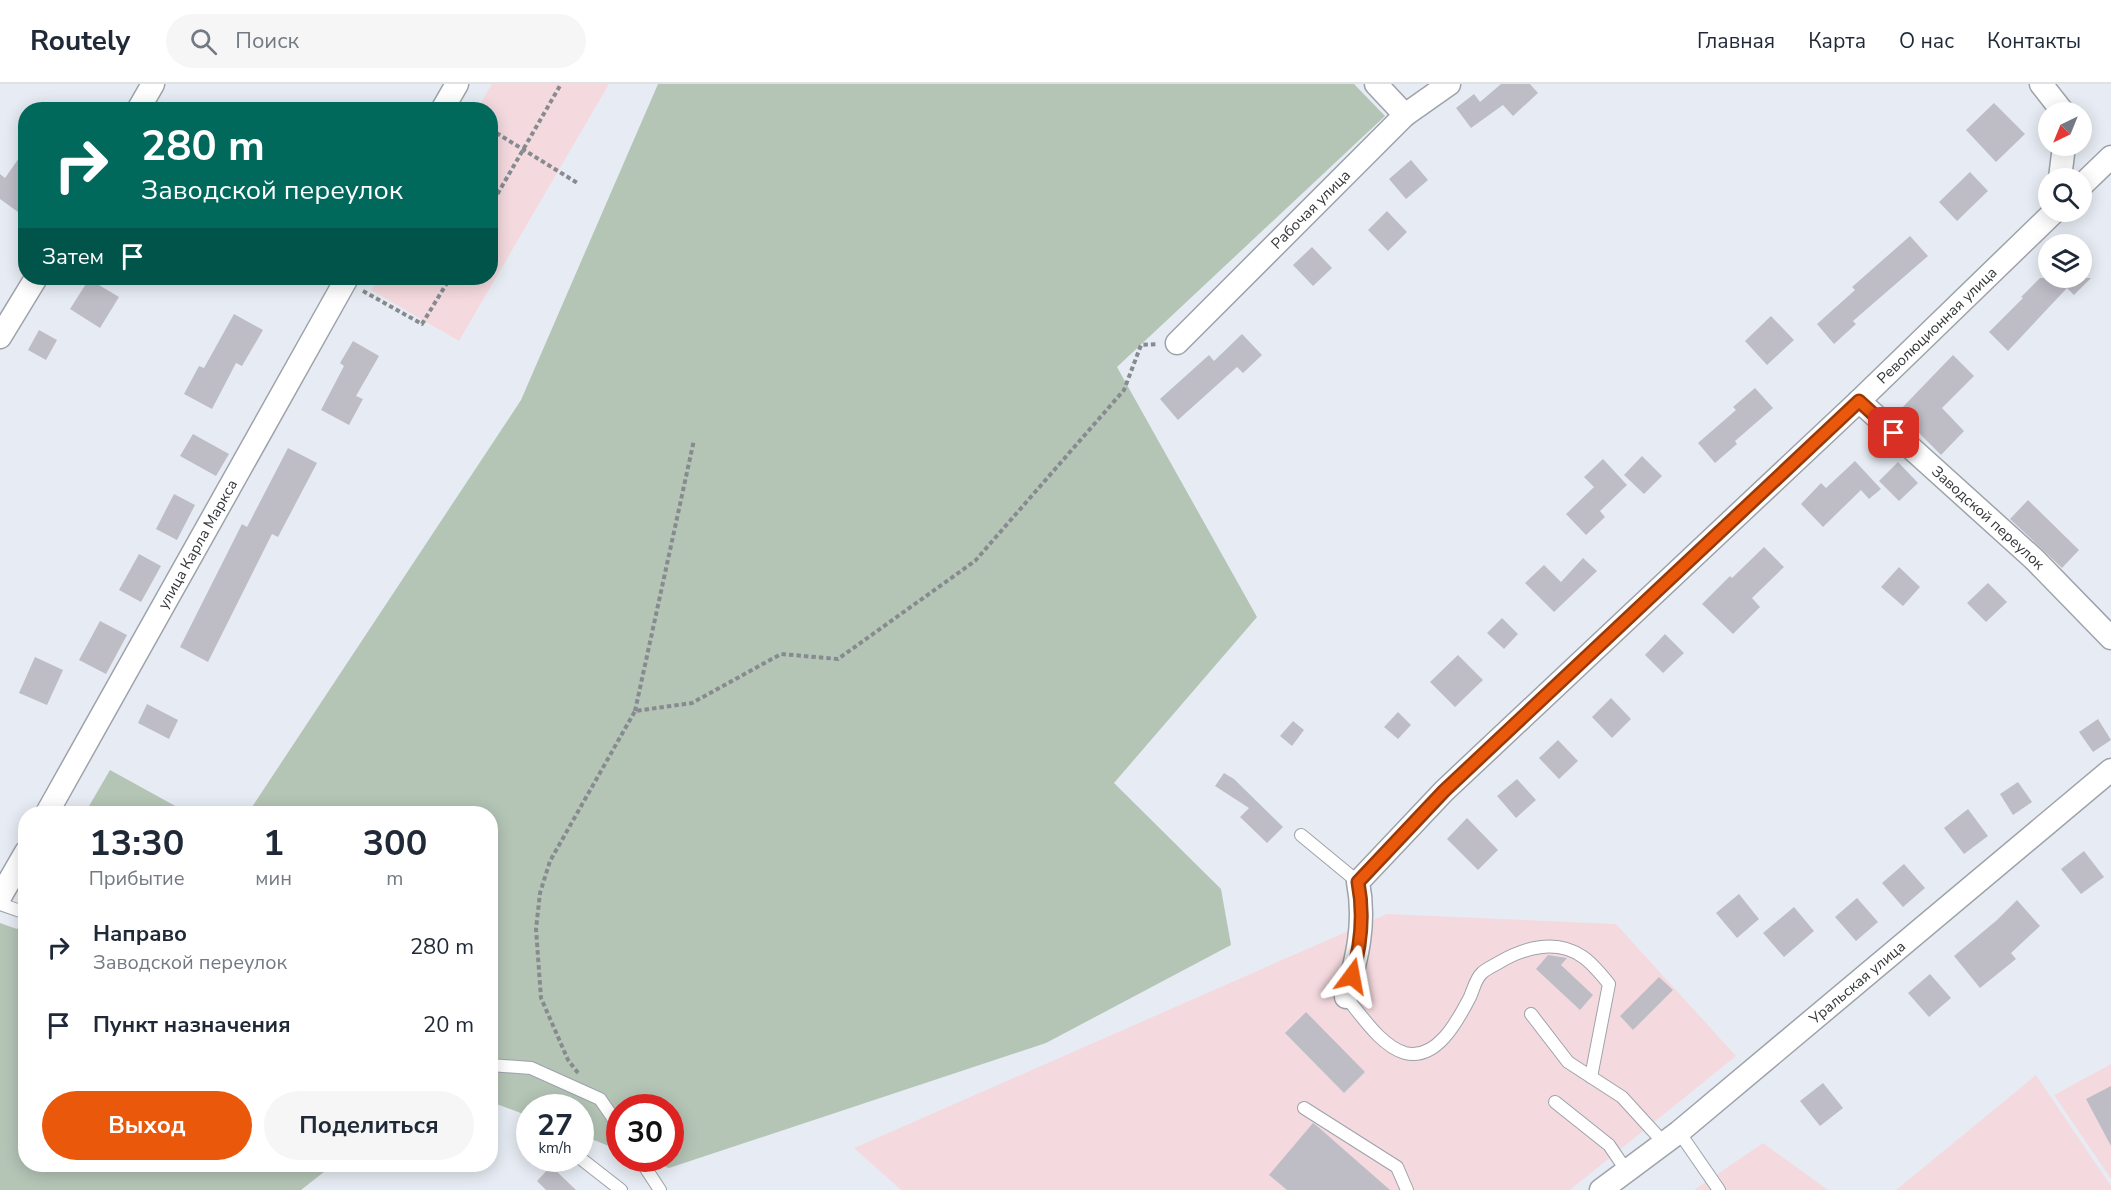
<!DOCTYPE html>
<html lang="ru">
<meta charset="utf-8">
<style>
:root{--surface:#fff;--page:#f6f6f7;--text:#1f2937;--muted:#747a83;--line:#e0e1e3;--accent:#ea580c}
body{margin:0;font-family:"Nunito Sans",sans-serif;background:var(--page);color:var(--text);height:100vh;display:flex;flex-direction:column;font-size:22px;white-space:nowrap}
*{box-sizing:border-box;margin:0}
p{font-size:20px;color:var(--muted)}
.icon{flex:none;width:33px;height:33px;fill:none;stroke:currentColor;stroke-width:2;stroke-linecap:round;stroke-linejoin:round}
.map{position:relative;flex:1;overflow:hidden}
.side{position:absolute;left:18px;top:722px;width:480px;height:366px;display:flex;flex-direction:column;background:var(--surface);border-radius:24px;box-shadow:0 3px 15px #0003}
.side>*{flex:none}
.hud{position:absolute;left:18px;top:18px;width:480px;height:183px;border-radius:24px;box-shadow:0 3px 15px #0003;background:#00695c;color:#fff;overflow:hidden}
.needle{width:39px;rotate:223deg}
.buttons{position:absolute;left:2038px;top:18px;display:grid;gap:12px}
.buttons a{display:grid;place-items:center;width:54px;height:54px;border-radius:50%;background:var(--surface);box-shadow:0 3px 15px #0003;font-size:30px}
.speed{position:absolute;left:516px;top:1010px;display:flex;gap:12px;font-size:30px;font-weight:700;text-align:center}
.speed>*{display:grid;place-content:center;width:78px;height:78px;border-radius:50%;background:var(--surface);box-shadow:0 3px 15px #0003;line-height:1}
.speed small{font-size:15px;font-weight:400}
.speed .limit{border:9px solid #d22;background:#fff;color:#111}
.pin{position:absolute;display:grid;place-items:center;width:51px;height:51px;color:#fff;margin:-26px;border-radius:12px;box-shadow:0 3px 9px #0006}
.me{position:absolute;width:66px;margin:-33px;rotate:13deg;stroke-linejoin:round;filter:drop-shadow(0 0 4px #0008)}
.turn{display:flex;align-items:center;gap:21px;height:126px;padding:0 24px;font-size:27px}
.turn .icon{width:78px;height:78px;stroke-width:2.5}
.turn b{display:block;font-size:42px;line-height:51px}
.then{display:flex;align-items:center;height:57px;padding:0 24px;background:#0003;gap:12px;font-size:22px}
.eta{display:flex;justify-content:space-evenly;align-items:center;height:102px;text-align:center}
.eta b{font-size:36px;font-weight:700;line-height:42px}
.action{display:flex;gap:12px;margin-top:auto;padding:12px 24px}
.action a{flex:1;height:69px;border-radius:36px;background:var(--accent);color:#fff;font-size:24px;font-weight:700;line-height:69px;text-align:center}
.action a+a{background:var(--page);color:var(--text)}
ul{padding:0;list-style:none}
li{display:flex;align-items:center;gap:18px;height:78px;padding:0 24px}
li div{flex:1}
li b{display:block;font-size:22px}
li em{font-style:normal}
header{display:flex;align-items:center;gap:36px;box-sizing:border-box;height:84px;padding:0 30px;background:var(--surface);border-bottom:2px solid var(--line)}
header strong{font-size:28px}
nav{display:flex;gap:33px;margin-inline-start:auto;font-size:21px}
.search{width:420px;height:54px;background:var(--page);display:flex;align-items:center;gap:15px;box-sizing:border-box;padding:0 21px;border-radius:33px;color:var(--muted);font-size:22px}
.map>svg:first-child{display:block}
.industrial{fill:#f4dadf}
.green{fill:#b4c5b6}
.building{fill:#bebdc6}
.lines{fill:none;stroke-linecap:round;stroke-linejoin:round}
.lane-casing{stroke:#9ea2aa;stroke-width:14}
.street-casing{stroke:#9ea2aa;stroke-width:25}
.path{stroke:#878b90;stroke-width:4;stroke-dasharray:4.5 3;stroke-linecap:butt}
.lane{stroke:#fff;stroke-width:12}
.street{stroke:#fff;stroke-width:22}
.route-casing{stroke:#983908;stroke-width:15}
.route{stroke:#ea580c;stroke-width:10}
.labels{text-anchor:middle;stroke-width:5;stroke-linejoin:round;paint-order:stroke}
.street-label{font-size:15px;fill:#343639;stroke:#fff}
</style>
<header>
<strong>Routely</strong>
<div class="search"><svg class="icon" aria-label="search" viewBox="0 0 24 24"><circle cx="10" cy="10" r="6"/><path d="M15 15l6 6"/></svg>Поиск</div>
<nav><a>Главная</a><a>Карта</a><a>О нас</a><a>Контакты</a></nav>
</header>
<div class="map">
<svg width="2111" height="1106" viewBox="0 0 2111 1106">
<rect width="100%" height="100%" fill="#e7ecf4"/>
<g class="industrial">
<path d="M492 0H609L459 257 371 206 379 194H490V26L477 25Z"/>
<path d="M1387 830 1616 840 1736 972 1570 1106H901L854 1064Z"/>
<path d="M2111 980V1095L2054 1011Z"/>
<path d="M2036 991 2111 1102V1106H1896Z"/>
<path d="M1763 1059 1828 1106H1694Z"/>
</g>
<g class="green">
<path d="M658 0H1354L1385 32 1117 283 1257 533 1114 699 1221 805 1231 861 1046 959 669 1084 642 1074H670V1023H620L619 1066 581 1051 580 1023H530L529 1032 491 1018 490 729H248L521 316Z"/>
<path d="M110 686 188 729H85Z"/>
<path d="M25 830 26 1080H334L301 1106H0V839L17 845Z"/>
</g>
<g class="building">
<path d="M1501 0H1530L1538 9 1513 32 1503 21 1471 44 1456 24 1474 10 1480 18Z"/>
<path d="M1994 19 2025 50 1996 78 1966 46Z"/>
<path d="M26 64V117L18 128 0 115V90L5 94Z"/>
<path d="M1411 76 1428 96 1406 115 1389 95Z"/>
<path d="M1970 88 1988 107 1957 137 1939 118Z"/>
<path d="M1387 127 1407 148 1388 167 1368 146Z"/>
<path d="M1910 152 1928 172 1853 237 1856 240 1834 260 1817 240 1855 206 1852 203Z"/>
<path d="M1312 163 1332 184 1313 202 1293 181Z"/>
<path d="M2040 194H2091L2074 211 2067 204 2008 267 1989 248 2023 214 2021 213Z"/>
<path d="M89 195 119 213 100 244 70 225Z"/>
<path d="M234 230 263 246 242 282 236 279 212 325 184 310 199 282 204 284Z"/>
<path d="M1771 232 1794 256 1767 281 1745 257Z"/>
<path d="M39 246 57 256 46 276 28 266Z"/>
<path d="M1242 250 1262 271 1243 289 1237 283 1178 336 1160 315 1209 271 1214 277Z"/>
<path d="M353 257 379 272 356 312 363 315 349 341 321 326 344 282 340 279Z"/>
<path d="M1953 271 1974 292 1942 324 1964 347 1941 371 1898 328Z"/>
<path d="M1755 304 1773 324 1735 357 1737 360 1715 379 1698 359 1736 326 1733 323Z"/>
<path d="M193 350 229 370 216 392 180 372Z"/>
<path d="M288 364 317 379 278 453 272 450 208 578 180 563 242 440 247 443Z"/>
<path d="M1642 372 1662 392 1644 410 1624 391Z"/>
<path d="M1603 375 1627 401 1600 427 1605 433 1586 451 1566 430 1594 403 1584 393Z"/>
<path d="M1855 377 1881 405 1869 415 1861 406 1823 443 1801 420 1821 399 1826 404Z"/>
<path d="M1898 378 1918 399 1899 417 1879 397Z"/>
<path d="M174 410 195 421 177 456 156 445Z"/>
<path d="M2028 416 2079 466 2062 484 2010 435Z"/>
<path d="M1764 463 1784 483 1752 514 1760 523 1733 550 1702 520 1730 492 1732 494Z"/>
<path d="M139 470 161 482 141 518 119 506Z"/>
<path d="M1583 474 1597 487 1554 528 1525 499 1544 481 1561 498Z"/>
<path d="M1899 483 1920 503 1903 522 1881 503Z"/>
<path d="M1988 499 2007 518 1986 538 1967 519Z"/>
<path d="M1502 534 1518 550 1504 565 1487 549Z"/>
<path d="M100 537 127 551 106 590 79 576Z"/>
<path d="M1665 550 1684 569 1663 589 1645 571Z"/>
<path d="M1458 571 1483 596 1455 623 1430 598Z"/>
<path d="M35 573 63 586 47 621 19 609Z"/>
<path d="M1611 614 1631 635 1612 654 1592 633Z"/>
<path d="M147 620 178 636 169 655 138 639Z"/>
<path d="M1398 628 1411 641 1398 655 1384 643Z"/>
<path d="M2098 635 2111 656 2093 668 2079 648Z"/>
<path d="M1293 637 1304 646 1292 662 1280 652Z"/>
<path d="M1558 656 1578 677 1559 695 1539 674Z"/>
<path d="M1224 689 1234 695 1283 743 1267 759 1240 733 1249 724 1215 702Z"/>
<path d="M1517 695 1536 716 1516 734 1497 712Z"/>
<path d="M2018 698 2032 718 2013 731 2000 710Z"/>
<path d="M1968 725 1988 752 1964 770 1944 744Z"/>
<path d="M1467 734 1498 766 1478 786 1447 755Z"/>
<path d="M2084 767 2104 793 2081 810 2061 785Z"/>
<path d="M1904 780 1925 804 1903 823 1882 799Z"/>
<path d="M1739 810 1759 835 1737 854 1716 829Z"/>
<path d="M1857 814 1878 838 1856 857 1835 833Z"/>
<path d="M2017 816 2040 842 2011 869 2016 875 1980 904 1954 872 1997 836Z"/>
<path d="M1794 823 1814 847 1784 873 1763 849Z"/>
<path d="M1548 871 1567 874 1561 881 1593 911 1580 926 1536 885Z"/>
<path d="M1930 890 1951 914 1929 933 1908 909Z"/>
<path d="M1659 893 1673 906 1633 946 1620 932Z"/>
<path d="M1306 928 1365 988 1344 1009 1285 949Z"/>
<path d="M1823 999 1843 1024 1820 1042 1800 1017Z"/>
<path d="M2111 1002V1062L2086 1015Z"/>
<path d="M1313 1039 1317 1042 1390 1106H1287L1269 1091Z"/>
<path d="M551 1082 576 1106H546L537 1097Z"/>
</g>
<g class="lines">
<defs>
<g id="lane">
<path d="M1301 751 1358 798"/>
<path d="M0 820 26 829"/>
<path d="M1346 913C1362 932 1381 962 1405 969 1437 977 1458 936 1470 913 1473 906 1476 894 1482 889 1486 885 1493 882 1498 879 1523 864 1556 854 1583 873 1593 880 1601 890 1609 900L1591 993"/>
<path d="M1531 930 1568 978 1622 1013 1664 1059"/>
<path d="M490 981 531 984 600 1015 620 1044"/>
<path d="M1555 1018 1609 1061 1626 1086"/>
<path d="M1304 1024 1397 1083 1407 1106"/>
<path d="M1679 1048 1719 1106"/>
<path d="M580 1074 621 1106"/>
<path d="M639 1074 660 1106"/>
</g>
<g id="street">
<path d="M1376 0 1405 31"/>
<path d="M2041 0 2063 28"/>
<path d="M138 26 153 0"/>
<path d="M442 26 457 0"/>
<path d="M2060 94 2064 62"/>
<path d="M2082 101 2111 73"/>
<path d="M0 253 36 194"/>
<path id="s1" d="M1177 259 1405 31 1449 0"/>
<path id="s2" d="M1859 317 2034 475 2111 554"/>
<path id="s3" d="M47 729 347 194"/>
<path d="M0 813 26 768"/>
<path id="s4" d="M1346 913C1357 874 1366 839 1358 798L1444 707 1859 317 2054 128"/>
<path id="s5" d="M1601 1106 1679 1048 2111 686"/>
</g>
</defs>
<use href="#lane" class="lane-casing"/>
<use href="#street" class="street-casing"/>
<g class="path">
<path d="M490 45 579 100"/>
<path d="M490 123 561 0"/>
<path d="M363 207 422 240 450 194"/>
<path d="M635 627 694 356"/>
<path d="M578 989 568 976 541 914 536 845 540 809 550 777 635 627 692 619 781 570 838 575 975 477 1124 306 1141 261 1158 260"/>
</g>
<use href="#lane" class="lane"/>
<use href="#street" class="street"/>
</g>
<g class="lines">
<defs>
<path id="route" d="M1352 892C1361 862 1364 829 1358 798L1444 707 1859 317 1894 349"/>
</defs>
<use href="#route" class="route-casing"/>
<use href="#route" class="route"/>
</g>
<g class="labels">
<g class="street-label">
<text dy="5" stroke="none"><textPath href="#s1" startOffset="189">Рабочая улица</textPath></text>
<text dy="5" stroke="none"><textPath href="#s4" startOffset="920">Революционная улица</textPath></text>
<text dy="5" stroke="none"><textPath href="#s2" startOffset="174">Заводской переулок</textPath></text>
<text dy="5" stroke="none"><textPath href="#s3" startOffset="308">улица Карла Маркса</textPath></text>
<text dy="5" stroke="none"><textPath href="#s5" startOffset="330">Уральская улица</textPath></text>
</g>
</g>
</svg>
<div class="buttons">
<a><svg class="needle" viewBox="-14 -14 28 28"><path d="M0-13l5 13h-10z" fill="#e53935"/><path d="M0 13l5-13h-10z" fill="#747a83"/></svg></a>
<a><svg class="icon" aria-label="search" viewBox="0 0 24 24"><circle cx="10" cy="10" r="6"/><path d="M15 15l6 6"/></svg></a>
<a><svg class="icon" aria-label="layers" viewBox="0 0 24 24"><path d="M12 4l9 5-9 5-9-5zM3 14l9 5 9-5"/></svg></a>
</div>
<div class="speed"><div>27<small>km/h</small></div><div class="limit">30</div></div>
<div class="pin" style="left:1894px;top:349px;background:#d93025"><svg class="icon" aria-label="arrive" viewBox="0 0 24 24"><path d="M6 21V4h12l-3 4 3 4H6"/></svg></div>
<svg class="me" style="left:1352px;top:892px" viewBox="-20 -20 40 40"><path d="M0-17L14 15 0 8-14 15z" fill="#ea580c" stroke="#fff" stroke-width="4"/></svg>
<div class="hud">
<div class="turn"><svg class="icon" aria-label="right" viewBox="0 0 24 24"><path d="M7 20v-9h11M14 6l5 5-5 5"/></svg><div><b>280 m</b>Заводской переулок</div></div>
<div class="then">Затем<svg class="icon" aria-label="arrive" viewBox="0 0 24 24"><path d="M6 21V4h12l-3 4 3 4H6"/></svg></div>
</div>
<section class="side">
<div class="eta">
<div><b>13:30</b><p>Прибытие</p></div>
<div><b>1</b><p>мин</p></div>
<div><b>300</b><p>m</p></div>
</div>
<ul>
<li><svg class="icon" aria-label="right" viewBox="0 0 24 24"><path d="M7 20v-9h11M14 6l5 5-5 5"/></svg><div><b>Направо</b><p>Заводской переулок</p></div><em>280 m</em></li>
<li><svg class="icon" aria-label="arrive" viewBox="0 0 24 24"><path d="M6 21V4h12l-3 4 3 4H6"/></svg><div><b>Пункт назначения</b></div><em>20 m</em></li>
</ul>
<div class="action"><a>Выход</a><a>Поделиться</a></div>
</section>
</div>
